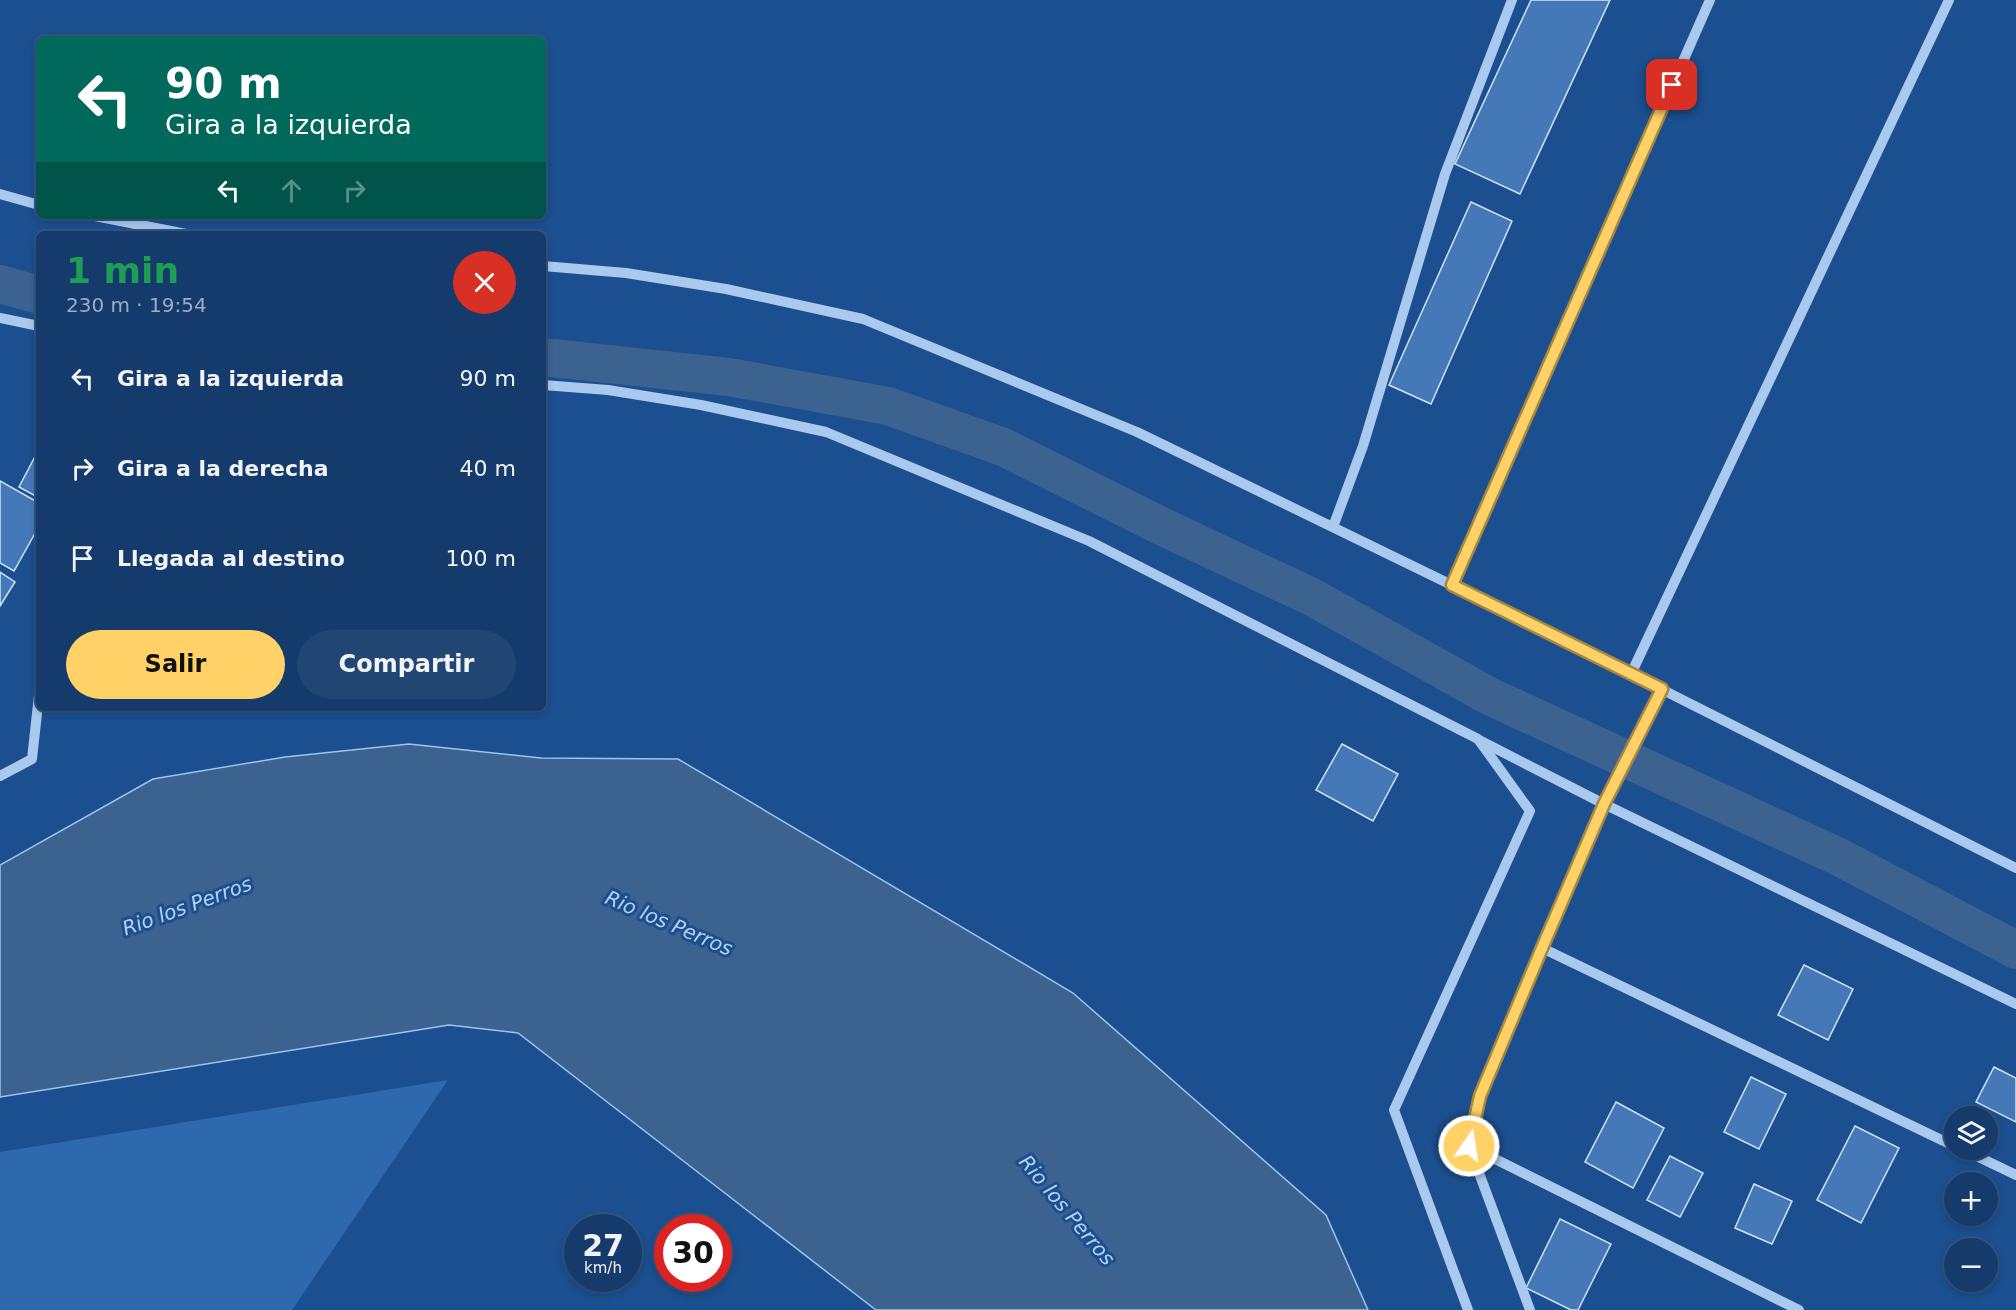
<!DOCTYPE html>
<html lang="es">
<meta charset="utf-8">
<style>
:root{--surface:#143b6b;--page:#214673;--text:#f1f3f6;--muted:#9dadc1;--line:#33557e;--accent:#ffd166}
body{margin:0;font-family:"DejaVu Sans",sans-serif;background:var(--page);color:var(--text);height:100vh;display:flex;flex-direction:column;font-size:22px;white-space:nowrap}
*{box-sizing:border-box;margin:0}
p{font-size:20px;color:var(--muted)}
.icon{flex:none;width:33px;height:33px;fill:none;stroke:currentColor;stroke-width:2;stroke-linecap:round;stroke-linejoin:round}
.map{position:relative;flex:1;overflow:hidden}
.details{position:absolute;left:36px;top:231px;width:510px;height:480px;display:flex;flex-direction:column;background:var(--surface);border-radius:9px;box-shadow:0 3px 9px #0003,0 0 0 2px var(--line)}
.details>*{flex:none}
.top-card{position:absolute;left:36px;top:36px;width:510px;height:183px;border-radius:9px;box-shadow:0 3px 9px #0003,0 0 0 2px var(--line);background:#00695c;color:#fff;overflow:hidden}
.buttons{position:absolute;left:1944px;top:1106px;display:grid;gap:12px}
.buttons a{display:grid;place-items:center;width:54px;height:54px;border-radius:50%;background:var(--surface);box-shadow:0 3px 9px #0003,0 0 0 2px var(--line);font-size:30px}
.speed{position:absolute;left:564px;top:1214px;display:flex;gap:12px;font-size:30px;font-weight:700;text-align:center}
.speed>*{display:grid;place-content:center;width:78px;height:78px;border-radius:50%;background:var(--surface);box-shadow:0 3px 9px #0003,0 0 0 2px var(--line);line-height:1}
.speed small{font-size:15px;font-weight:400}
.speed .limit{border:9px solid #d22;background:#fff;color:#111}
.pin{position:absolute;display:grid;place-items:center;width:51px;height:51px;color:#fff;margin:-26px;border-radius:12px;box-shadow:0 3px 9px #0006}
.me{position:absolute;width:66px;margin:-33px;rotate:13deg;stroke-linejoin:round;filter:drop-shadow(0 0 4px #0008)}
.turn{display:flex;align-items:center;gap:21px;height:126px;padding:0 30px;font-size:27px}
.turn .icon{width:78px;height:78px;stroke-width:2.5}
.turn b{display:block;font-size:42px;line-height:51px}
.lanes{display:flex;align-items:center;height:57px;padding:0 30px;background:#0003;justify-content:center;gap:30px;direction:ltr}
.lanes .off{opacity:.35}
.round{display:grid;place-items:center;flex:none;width:63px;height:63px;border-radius:32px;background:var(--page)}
.summary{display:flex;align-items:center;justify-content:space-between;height:102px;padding:0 30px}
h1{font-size:36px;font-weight:700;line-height:45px;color:#1e9e55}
.primary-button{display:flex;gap:12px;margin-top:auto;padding:12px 30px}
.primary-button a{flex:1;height:69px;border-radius:36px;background:var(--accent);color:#111;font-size:24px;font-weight:700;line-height:69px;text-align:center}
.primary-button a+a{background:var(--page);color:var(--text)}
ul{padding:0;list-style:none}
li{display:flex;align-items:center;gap:18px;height:90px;padding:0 30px}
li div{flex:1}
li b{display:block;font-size:22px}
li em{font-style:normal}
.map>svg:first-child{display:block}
.green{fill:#2e69ad}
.water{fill:#3c6290;stroke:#9cc4f0;stroke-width:1.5}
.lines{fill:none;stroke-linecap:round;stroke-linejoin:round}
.canal{stroke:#3c6290;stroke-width:38}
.building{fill:#4478b7;stroke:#cfe3fa;stroke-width:1.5}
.minor{stroke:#a9c9ee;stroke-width:10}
.route-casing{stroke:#a68842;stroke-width:15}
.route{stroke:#ffd166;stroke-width:10}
.labels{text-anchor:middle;stroke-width:6;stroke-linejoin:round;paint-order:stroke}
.water-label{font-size:20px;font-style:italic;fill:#b5d3f5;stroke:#1b4f8f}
</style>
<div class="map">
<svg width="2016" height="1310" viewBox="0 0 2016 1310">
<rect width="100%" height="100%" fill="#1b4f8f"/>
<path class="green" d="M448 1080 292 1310H0V1152Z"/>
<path class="water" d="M409 744 541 758 678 759 1073 993 1326 1215 1368 1310H876L518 1033 449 1025 0 1097V865L153 779 285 757Z"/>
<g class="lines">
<g class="canal">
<path d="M0 284 39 295"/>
<path d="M543 357 729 377 888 406 1003 447 1159 525 1312 597 1489 696 1837 856 2016 950"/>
</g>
</g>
<g class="building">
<path d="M1531 0H1610L1520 194 1455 164Z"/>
<path d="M1471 202 1512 221 1431 404 1389 385Z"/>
<path d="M39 449V498L19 487Z"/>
<path d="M0 481 39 503V526L14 571 0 563Z"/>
<path d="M0 572 15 582 0 606Z"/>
<path d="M1342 744 1398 774 1373 821 1316 790Z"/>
<path d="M1804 965 1853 989 1828 1040 1778 1015Z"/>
<path d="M1994 1067 2016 1078V1122L1976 1102Z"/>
<path d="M1751 1077 1786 1094 1759 1149 1724 1132Z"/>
<path d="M1616 1102 1664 1128 1633 1188 1585 1162Z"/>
<path d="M1855 1126 1899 1148 1861 1223 1817 1200Z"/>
<path d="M1670 1156 1703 1173 1680 1217 1647 1200Z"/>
<path d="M1754 1184 1792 1201 1772 1244 1735 1228Z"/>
<path d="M1560 1219 1611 1244 1578 1310H1571L1526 1288Z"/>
</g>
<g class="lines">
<g class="minor">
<path d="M0 194 39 205"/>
<path d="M95 216 186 234"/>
<path d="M543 266 626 273 726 289 863 319 1137 432 1534 625 2016 868"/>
<path d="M0 318 39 326"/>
<path d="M543 385 608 390 701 405 826 432 1089 541 1478 739 1530 811 1394 1110 1468 1310"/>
<path d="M1333 527 1363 446 1445 174 1512 0"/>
<path d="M1452 585 1710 0"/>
<path d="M1631 674 1949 0"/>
<path d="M1481 741 1604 804 2016 1004"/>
<path d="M0 776 32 759 39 695"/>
<path d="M1542 948 1954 1146"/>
<path d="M1469 1146 1799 1310"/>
<path d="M1962 1149 2016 1175"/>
<path d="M1530 1310 1469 1146 1481 1096 1542 948 1604 804 1662 689"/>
</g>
</g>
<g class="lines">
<defs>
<path id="route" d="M1469 1146 1480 1096 1542 948 1604 804 1662 689 1452 585 1672 85"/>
</defs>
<use href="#route" class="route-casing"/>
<use href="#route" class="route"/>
</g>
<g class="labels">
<g class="water-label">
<text transform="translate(187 906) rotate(-20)" y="7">Rio los Perros</text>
<text transform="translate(669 923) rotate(23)" y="7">Rio los Perros</text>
<text transform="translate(1067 1210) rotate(50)" y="7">Rio los Perros</text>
</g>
</g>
</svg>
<div class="buttons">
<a><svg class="icon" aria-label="layers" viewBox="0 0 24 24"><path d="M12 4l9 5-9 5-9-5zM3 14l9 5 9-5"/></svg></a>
<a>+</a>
<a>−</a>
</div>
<div class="speed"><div>27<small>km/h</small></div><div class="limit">30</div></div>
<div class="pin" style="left:1672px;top:85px;background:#d93025"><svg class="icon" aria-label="arrive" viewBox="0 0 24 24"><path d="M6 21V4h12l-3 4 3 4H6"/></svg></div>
<svg class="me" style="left:1469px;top:1146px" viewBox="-20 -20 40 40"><circle r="17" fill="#ffd166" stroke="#fff" stroke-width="3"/><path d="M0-11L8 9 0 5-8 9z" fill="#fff"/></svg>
<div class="top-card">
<div class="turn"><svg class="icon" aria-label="left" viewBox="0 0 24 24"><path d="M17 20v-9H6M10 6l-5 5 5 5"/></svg><div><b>90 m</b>Gira a la izquierda</div></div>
<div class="lanes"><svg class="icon" aria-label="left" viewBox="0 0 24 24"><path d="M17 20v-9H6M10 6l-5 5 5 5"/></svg><svg class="icon off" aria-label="ahead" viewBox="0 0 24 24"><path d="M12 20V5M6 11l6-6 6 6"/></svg><svg class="icon off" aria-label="right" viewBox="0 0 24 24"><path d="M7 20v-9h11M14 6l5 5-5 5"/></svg></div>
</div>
<section class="details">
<div class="summary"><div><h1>1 min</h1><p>230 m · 19:54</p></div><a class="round" style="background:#d93025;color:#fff"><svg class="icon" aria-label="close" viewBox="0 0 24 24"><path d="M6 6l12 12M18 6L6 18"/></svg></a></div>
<ul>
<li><svg class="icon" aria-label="left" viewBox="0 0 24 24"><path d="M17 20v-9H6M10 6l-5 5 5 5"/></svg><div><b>Gira a la izquierda</b></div><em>90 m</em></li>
<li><svg class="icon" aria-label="right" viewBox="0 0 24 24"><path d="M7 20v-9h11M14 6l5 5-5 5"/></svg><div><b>Gira a la derecha</b></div><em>40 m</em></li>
<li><svg class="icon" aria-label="arrive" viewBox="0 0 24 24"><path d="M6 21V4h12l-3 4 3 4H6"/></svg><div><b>Llegada al destino</b></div><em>100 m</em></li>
</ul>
<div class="primary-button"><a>Salir</a><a>Compartir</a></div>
</section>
</div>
